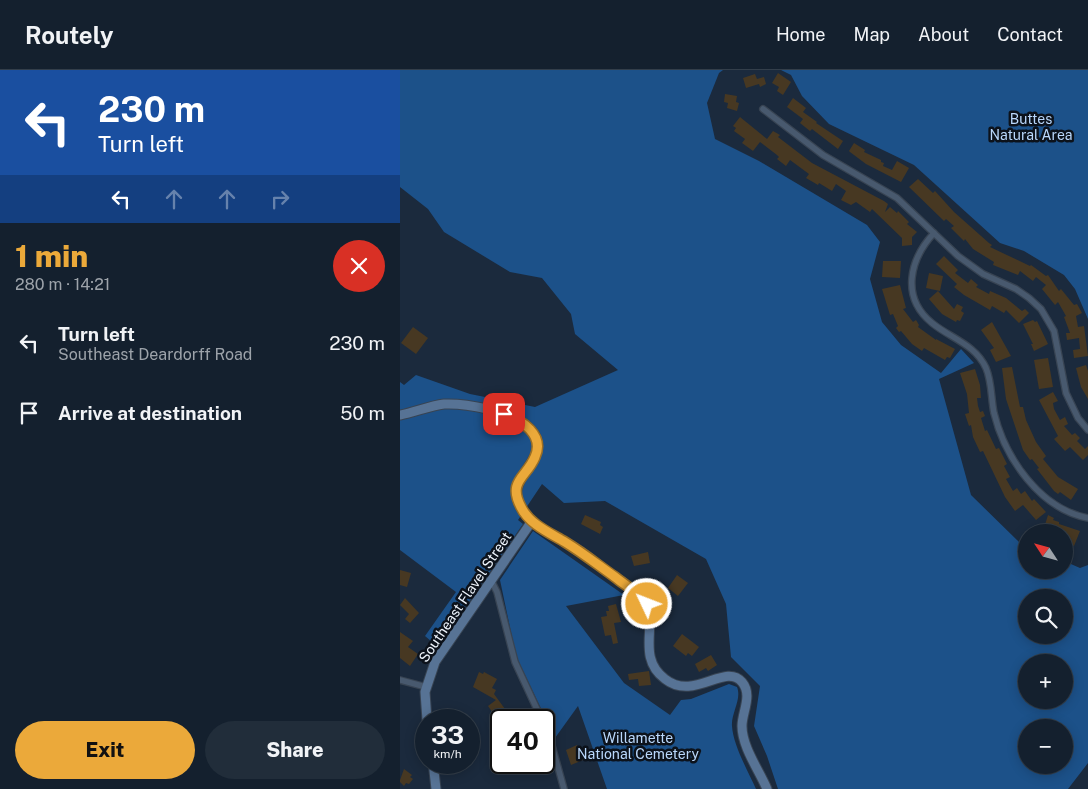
<!DOCTYPE html>
<meta charset="utf-8">
<style>
:root{--surface:#14202e;--page:#212d3a;--text:#f1f3f6;--muted:#9da3aa;--line:#333e4a;--accent:#eba93a}
body{margin:0;font-family:"Public Sans",sans-serif;background:var(--page);color:var(--text);height:100vh;display:flex;flex-direction:column;font-size:19px;white-space:nowrap}
*{box-sizing:border-box;margin:0}
p{font-size:16px;color:var(--muted)}
.icon{flex:none;width:28px;height:28px;fill:none;stroke:currentColor;stroke-width:2;stroke-linecap:round;stroke-linejoin:round}
.map{position:relative;flex:1;overflow:hidden}
.side{display:flex;flex-direction:column;background:var(--surface);width:400px}
.side>*{flex:none}
.top-card{background:#1a4fa0;color:#fff;overflow:hidden}
.needle{width:32px;rotate:306deg}
.buttons{position:absolute;left:618px;top:454px;display:grid;gap:10px}
.buttons a{display:grid;place-items:center;width:55px;height:55px;border-radius:50%;background:var(--surface);box-shadow:0 2px 12px #0003,0 0 0 1px var(--line);font-size:25px}
.speed{position:absolute;left:15px;top:639px;display:flex;gap:10px;font-size:25px;font-weight:700;text-align:center}
.speed>*{display:grid;place-content:center;width:65px;height:65px;border-radius:50%;background:var(--surface);box-shadow:0 2px 12px #0003,0 0 0 1px var(--line);line-height:1}
.speed small{font-size:12px;font-weight:400}
.speed .limit{border:2px solid #111;border-radius:8px;background:#fff;color:#111}
.pin{position:absolute;display:grid;place-items:center;width:42px;height:42px;color:#fff;margin:-21px;border-radius:10px;box-shadow:0 2px 8px #0006}
.me{position:absolute;width:55px;margin:-28px;rotate:313deg;stroke-linejoin:round;filter:drop-shadow(0 0 4px #0008)}
.turn{display:flex;align-items:center;gap:18px;height:105px;padding:0 15px;font-size:22px}
.turn .icon{width:65px;height:65px;stroke-width:2.5}
.turn b{display:block;font-size:35px;line-height:42px}
.lanes{display:flex;align-items:center;height:48px;padding:0 15px;background:#0003;justify-content:center;gap:25px;direction:ltr}
.lanes .off{opacity:.35}
.round{display:grid;place-items:center;flex:none;width:52px;height:52px;border-radius:26px;background:var(--page)}
.summary{display:flex;align-items:center;justify-content:space-between;height:85px;padding:0 15px}
h1{font-size:30px;font-weight:800;line-height:38px;color:var(--accent)}
.button{display:flex;gap:10px;margin-top:auto;padding:10px 15px}
.button a{flex:1;height:58px;border-radius:30px;background:var(--accent);color:#111;font-size:20px;font-weight:800;line-height:58px;text-align:center}
.button a+a{background:var(--page);color:var(--text)}
ul{padding:0;list-style:none}
li{display:flex;align-items:center;gap:15px;height:70px;padding:0 15px}
li div{flex:1}
li b{display:block;font-size:19px}
li em{font-style:normal}
header{display:flex;align-items:center;gap:30px;box-sizing:border-box;height:70px;padding:0 25px;background:var(--surface);border-bottom:1px solid var(--line)}
header strong{font-size:24px}
nav{display:flex;gap:28px;margin-inline-start:auto;font-size:18px}
main{display:flex;flex:1;min-height:0}
.map>svg:first-child{display:block}
.green{fill:#1c5189;fill-rule:evenodd}
.building{fill:#473822}
.lines{fill:none;stroke-linecap:round;stroke-linejoin:round}
.street-casing{stroke:#384453;stroke-width:8}
.secondary-casing{stroke:#384453;stroke-width:11}
.street{stroke:#48596e;stroke-width:5.5}
.secondary{stroke:#577395;stroke-width:9}
.route-casing{stroke:#996e26;stroke-width:12}
.route{stroke:#eba93a;stroke-width:9}
.labels{text-anchor:middle;stroke-width:5;stroke-linejoin:round;paint-order:stroke}
.park-label{font-size:14px;fill:#bad8fc;stroke:#0c121b}
.street-label{font-size:14px;fill:#eff5fd;stroke:#0c121b}
</style>
<header>
<strong>Routely</strong>
<nav><a>Home</a><a>Map</a><a>About</a><a>Contact</a></nav>
</header>
<main>
<section class="side">
<div class="top-card">
<div class="turn"><svg class="icon" aria-label="left" viewBox="0 0 24 24"><path d="M17 20v-9H6M10 6l-5 5 5 5"/></svg><div><b>230 m</b>Turn left</div></div>
<div class="lanes"><svg class="icon" aria-label="left" viewBox="0 0 24 24"><path d="M17 20v-9H6M10 6l-5 5 5 5"/></svg><svg class="icon off" aria-label="ahead" viewBox="0 0 24 24"><path d="M12 20V5M6 11l6-6 6 6"/></svg><svg class="icon off" aria-label="ahead" viewBox="0 0 24 24"><path d="M12 20V5M6 11l6-6 6 6"/></svg><svg class="icon off" aria-label="right" viewBox="0 0 24 24"><path d="M7 20v-9h11M14 6l5 5-5 5"/></svg></div>
</div>
<div class="summary"><div><h1>1 min</h1><p>280 m · 14:21</p></div><a class="round" style="background:#d93025;color:#fff"><svg class="icon" aria-label="close" viewBox="0 0 24 24"><path d="M6 6l12 12M18 6L6 18"/></svg></a></div>
<ul>
<li><svg class="icon" aria-label="left" viewBox="0 0 24 24"><path d="M17 20v-9H6M10 6l-5 5 5 5"/></svg><div><b>Turn left</b><p>Southeast Deardorff Road</p></div><em>230 m</em></li>
<li><svg class="icon" aria-label="arrive" viewBox="0 0 24 24"><path d="M6 21V4h12l-3 4 3 4H6"/></svg><div><b>Arrive at destination</b></div><em>50 m</em></li>
</ul>
<div class="button"><a>Exit</a><a>Share</a></div>
</section>
<div class="map">
<svg width="688" height="719" viewBox="0 0 688 719">
<rect width="100%" height="100%" fill="#1b2a3d"/>
<g class="green">
<path d="M0 0H323L319 3 307 33 315 69 359 91 467 155 480 172 470 209 482 252 501 275 541 303 561 279 574 293 539 309 571 425 620 473 626 476V500H664V491L680 498 688 495V693L668 719H378L367 686 354 656 360 616 331 587 326 534 306 489 205 431 164 433 142 414 118 450 123 454 38 577 25 566 56 522 0 480V312L4 315 16 305 70 324 135 337 218 300 175 264 171 244 142 208 110 202 44 162 28 139 0 117ZM626 528H664V565H626ZM626 592H664V630H626ZM626 658H664V695H626Z"/>
<path d="M381 0H688V249L675 219 664 205 624 181 600 173 514 95 429 54 402 26 391 5Z"/>
<path d="M133 461 224 525 166 536 224 613 270 645 281 630 291 629 329 614 337 617C342 629 331 643 332 656 333 675 348 701 356 719H207L178 636 155 668 116 586 100 510Z"/>
</g>
<g class="building">
<path d="M378 3 391 12 383 25 377 21 379 17 372 13Z"/>
<path d="M355 4 357 9 364 7 366 14 360 17 359 14 346 18 343 8Z"/>
<path d="M325 24 337 26 336 32 339 33 337 41 327 38 328 33 324 32Z"/>
<path d="M393 28 406 38 403 42 417 52 416 53 443 71 438 79 412 59 410 61 400 53 403 49 387 37Z"/>
<path d="M340 47 367 69 373 61 380 65 378 67 412 93 484 131 488 134 485 142 490 137 497 143 498 141 509 152 507 154 517 162 512 167V175L502 176V168L472 139 470 142 456 132 451 135 441 130 446 121 436 114 432 121 419 113 418 115 406 108 409 104 390 90 386 96 377 89 379 87 377 85 360 72 353 81 342 73 345 69 334 61 336 58 333 56Z"/>
<path d="M454 73 465 80 464 82 481 90V92L484 93 483 96 492 100 497 91 509 98 501 112 466 94 450 82 449 81Z"/>
<path d="M518 109 533 123 535 121 554 142 589 173 592 175 590 177 630 196 631 195 646 206 648 205 659 221 661 219 674 235 677 234 682 243 676 246 678 257 684 256 688 286 674 288 673 280 680 279 679 268 667 270 666 263H670L664 247 666 246 658 232 655 235 642 219 646 215 636 207 633 211 620 201 618 205 593 195 594 192 573 179 565 169 564 171 551 158 554 156 546 149 544 151 509 117Z"/>
<path d="M544 186 558 200 555 203 568 213 571 209 578 215 576 217 589 224 590 221 606 228 622 241 625 239 629 243 619 253 606 240 604 243 592 236 590 240 564 225 554 217 557 214 536 194Z"/>
<path d="M483 191H501L500 208 482 207Z"/>
<path d="M529 203 543 206 540 221 526 218Z"/>
<path d="M500 215 506 238 503 239 513 252 516 250 519 255 518 257 536 270V269L555 279 550 288 547 287 545 290 524 278 522 281 512 274 501 261 499 262 496 258 498 256 493 244 490 245 482 219Z"/>
<path d="M538 221 554 239 557 234 563 237 561 241 564 243 560 251 557 250 556 252 542 244 529 229Z"/>
<path d="M633 250 635 252 637 251 648 274 634 281 631 274H633L623 254Z"/>
<path d="M592 252 611 286 596 292 590 280 594 278 581 260Z"/>
<path d="M13 257 28 268 16 284 1 273Z"/>
<path d="M648 288 653 317 639 319 634 290Z"/>
<path d="M686 295 688 301V329L681 317 676 298Z"/>
<path d="M612 297 620 337H623L626 350 636 372 646 386 643 389 658 407 678 419 671 430 660 422 658 424 654 421 637 399 639 398 632 389 630 390 623 380 606 329 602 298Z"/>
<path d="M575 299 580 315 581 328H577L578 336 580 342 583 341 585 346 581 348 585 361 587 360 596 379 599 378 607 394 604 396 610 407 606 409 613 421 617 418 621 424 625 421 632 431 634 429 646 442 636 450 623 435 615 441 605 427 583 381 580 382 573 367 571 355 569 356 565 344 569 343 567 324 560 303Z"/>
<path d="M653 322 658 331 653 333 654 339 660 350 665 347 668 354 664 356 672 365 675 363 680 368 677 371 685 379 688 376V385L683 390 670 377 665 381 654 369 658 366 639 330Z"/>
<path d="M185 445 201 452 200 455 203 457 200 464 181 454Z"/>
<path d="M648 445 654 448 653 450 659 452V454L680 461 674 476 664 472V462L644 458Z"/>
<path d="M248 482 250 493 234 496 231 486Z"/>
<path d="M0 500 11 503 7 517 0 515Z"/>
<path d="M277 505 288 513 278 526 268 518Z"/>
<path d="M5 528 19 543 10 553 5 549 9 544 0 535Z"/>
<path d="M216 534 221 552 214 553 218 573 213 574 211 565 205 566 201 547 207 546 206 541H209L208 536Z"/>
<path d="M0 562 13 571 8 577 18 584 10 596 0 588Z"/>
<path d="M282 564 299 577 292 586 288 583 286 586 273 576Z"/>
<path d="M311 585 317 595 308 601 306 598 299 602 295 594Z"/>
<path d="M249 601 251 615 239 616 238 609 229 610 228 604Z"/>
<path d="M79 602 83 604 84 602 97 609 92 618 96 620 94 624 105 639 95 646 88 636 96 630 73 617Z"/>
<path d="M177 675 183 690 171 695 166 680Z"/>
<path d="M4 699 12 705 10 707 13 709 9 714 6 713 4 716 0 712V710Z"/>
</g>
<g class="lines">
<defs>
<g id="street">
<path d="M363 39 423 85 497 128 558 186 583 204 616 219 629 228 641 239 654 261 666 323 678 348 688 360"/>
<path d="M534 163C510 189 500 227 532 253 550 268 575 274 586 298 592 312 591 329 594 343 605 388 640 439 688 448"/>
<path d="M91 510 97 522 115 592 142 650"/>
<path d="M0 610 26 617"/>
<path d="M144 654 149 665 164 719"/>
</g>
<g id="secondary">
<path d="M0 345C15 342 29 336 44 334 65 333 111 341 127 356 164 388 91 407 127 446 141 461 163 470 180 481 193 490 204 500 217 508 226 515 236 520 243 529 261 550 234 586 265 609 294 632 325 592 342 612 353 625 342 642 342 656 342 677 359 700 367 719"/>
<path d="M27 650 25 622 35 592 132 451"/>
<path d="M33 692 36 719"/>
</g>
</defs>
<use href="#street" class="street-casing"/>
<use href="#secondary" class="secondary-casing"/>
<use href="#street" class="street"/>
<use href="#secondary" class="secondary"/>
</g>
<g class="lines">
<defs>
<path id="route" d="M104 344C122 350 145 365 135 387 127 407 107 411 121 437 129 454 150 463 165 472 183 483 198 495 215 507 226 516 238 522 247 534"/>
</defs>
<use href="#route" class="route-casing"/>
<use href="#route" class="route"/>
</g>
<g class="labels">
<g class="park-label">
<text x="631" y="54">Buttes<tspan x="631" dy="16">Natural Area</tspan></text>
<text x="238" y="673">Willamette<tspan x="238" dy="16">National Cemetery</tspan></text>
</g>
<g class="street-label">
<text transform="translate(65 527) rotate(-56)" y="5">Southeast Flavel Street</text>
</g>
</g>
</svg>
<div class="buttons">
<a><svg class="needle" viewBox="-14 -14 28 28"><path d="M0-13l5 13h-10z" fill="#e53935"/><path d="M0 13l5-13h-10z" fill="#9da3aa"/></svg></a>
<a><svg class="icon" aria-label="search" viewBox="0 0 24 24"><circle cx="10" cy="10" r="6"/><path d="M15 15l6 6"/></svg></a>
<a>+</a>
<a>−</a>
</div>
<div class="speed"><div>33<small>km/h</small></div><div class="limit">40</div></div>
<div class="pin" style="left:104px;top:344px;background:#d93025"><svg class="icon" aria-label="arrive" viewBox="0 0 24 24"><path d="M6 21V4h12l-3 4 3 4H6"/></svg></div>
<svg class="me" style="left:247px;top:534px" viewBox="-20 -20 40 40"><circle r="17" fill="#eba93a" stroke="#fff" stroke-width="3"/><path d="M0-11L8 9 0 5-8 9z" fill="#fff"/></svg>
</div>
</main>
